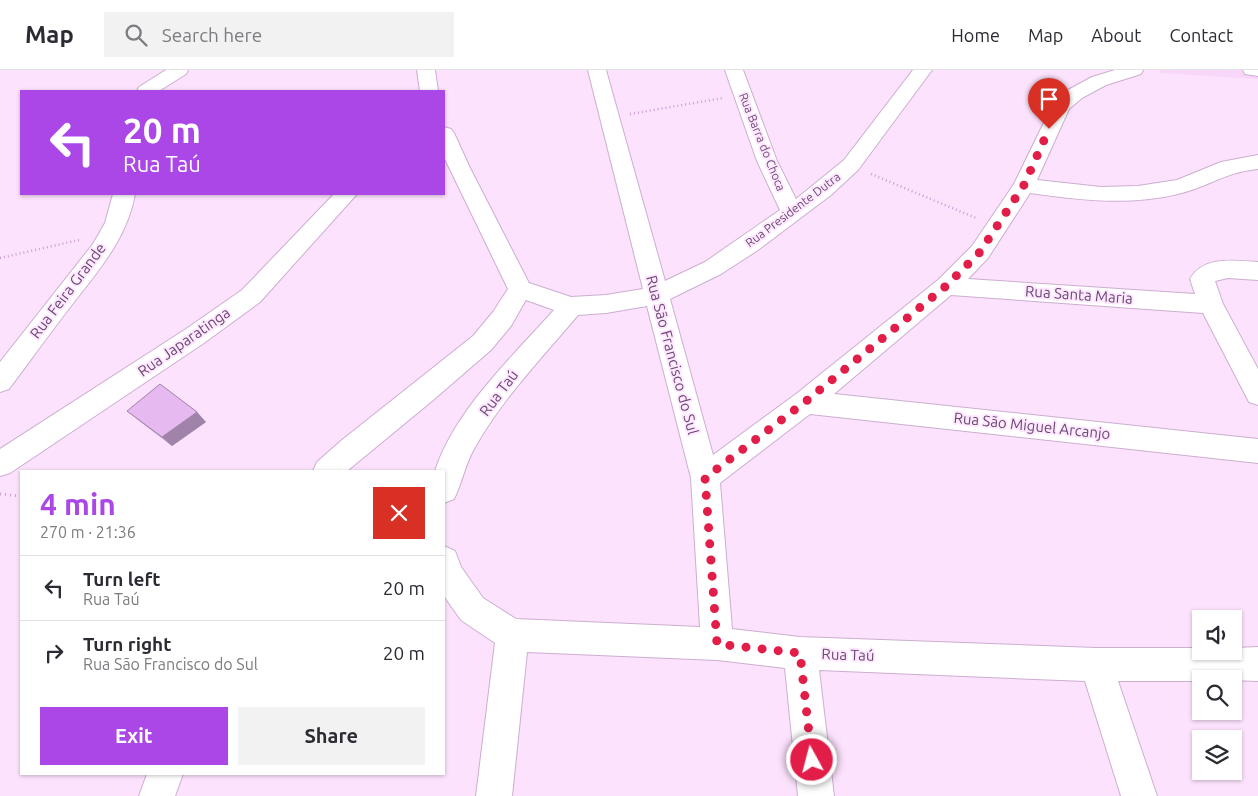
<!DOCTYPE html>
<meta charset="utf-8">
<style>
:root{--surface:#fff;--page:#f2f2f3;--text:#2b2b33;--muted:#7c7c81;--line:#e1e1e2;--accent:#aa47e6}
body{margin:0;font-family:Ubuntu,sans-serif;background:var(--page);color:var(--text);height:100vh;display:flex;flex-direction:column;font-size:19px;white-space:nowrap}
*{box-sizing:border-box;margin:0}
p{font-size:16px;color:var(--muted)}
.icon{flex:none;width:28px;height:28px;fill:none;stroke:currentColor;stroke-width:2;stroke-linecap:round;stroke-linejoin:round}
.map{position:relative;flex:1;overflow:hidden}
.sheet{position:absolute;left:20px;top:400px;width:425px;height:305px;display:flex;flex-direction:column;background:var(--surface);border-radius:0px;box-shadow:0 1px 4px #0004}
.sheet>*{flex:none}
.banner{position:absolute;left:20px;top:20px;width:425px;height:105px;border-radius:0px;box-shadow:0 1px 4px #0004;background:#aa47e6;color:#fff;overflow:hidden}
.tools{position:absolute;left:1192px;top:540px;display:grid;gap:10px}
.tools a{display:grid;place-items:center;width:50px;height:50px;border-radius:0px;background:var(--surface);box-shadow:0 1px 4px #0004;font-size:25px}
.pin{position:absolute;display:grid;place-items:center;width:42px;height:42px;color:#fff;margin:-51px -21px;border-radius:50% 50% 50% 0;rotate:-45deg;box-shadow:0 0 5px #0007}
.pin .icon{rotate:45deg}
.me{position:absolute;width:55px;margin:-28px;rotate:353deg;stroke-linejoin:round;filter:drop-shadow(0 0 4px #0008)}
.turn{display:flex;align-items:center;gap:18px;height:105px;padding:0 20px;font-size:22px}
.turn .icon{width:65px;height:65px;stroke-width:2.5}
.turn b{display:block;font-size:35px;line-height:42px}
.round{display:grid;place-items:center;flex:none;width:52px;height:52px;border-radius:0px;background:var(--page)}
.headline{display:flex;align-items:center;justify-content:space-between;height:85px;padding:0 20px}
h1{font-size:30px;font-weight:700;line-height:38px;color:var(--accent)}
.cta{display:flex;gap:10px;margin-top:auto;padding:10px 20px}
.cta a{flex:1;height:58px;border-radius:0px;background:var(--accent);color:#fff;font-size:20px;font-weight:700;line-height:58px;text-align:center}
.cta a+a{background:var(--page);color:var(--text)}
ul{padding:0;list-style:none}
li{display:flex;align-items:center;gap:15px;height:65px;padding:0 20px;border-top:1px solid var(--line)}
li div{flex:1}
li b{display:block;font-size:19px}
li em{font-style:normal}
header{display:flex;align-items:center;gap:30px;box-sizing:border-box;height:70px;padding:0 25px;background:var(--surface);border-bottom:1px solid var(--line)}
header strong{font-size:24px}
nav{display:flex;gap:28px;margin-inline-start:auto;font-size:18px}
.search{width:350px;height:45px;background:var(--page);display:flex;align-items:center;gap:12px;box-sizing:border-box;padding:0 18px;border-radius:0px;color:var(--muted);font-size:19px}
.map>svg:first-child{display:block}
.residential{fill:#f7d6f9}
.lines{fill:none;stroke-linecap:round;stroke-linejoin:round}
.street-casing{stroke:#ccaed1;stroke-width:2}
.secondary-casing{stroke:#cfabd4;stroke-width:2}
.path-far1{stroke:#ca9dd6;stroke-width:2.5;stroke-dasharray:1 3;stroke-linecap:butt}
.path{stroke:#ca9dd6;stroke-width:3;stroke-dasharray:1 4;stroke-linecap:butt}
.street{fill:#fff;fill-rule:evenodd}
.secondary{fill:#fff;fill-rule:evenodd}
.wall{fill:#c6a0cf}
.shaded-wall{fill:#a182a9}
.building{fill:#e6baf1;stroke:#a182a9}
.route{stroke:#e11d48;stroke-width:9;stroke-dasharray:0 16.2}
.labels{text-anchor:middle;stroke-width:4;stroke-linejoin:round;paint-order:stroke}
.far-street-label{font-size:12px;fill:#694973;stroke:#ffe8ff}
.street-label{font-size:15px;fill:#694973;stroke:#ffe8ff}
</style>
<header>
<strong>Map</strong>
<div class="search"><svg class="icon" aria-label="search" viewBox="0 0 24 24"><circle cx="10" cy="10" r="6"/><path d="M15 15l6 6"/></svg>Search here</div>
<nav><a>Home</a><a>Map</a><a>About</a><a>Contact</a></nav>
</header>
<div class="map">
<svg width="1258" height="726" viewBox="0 0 1258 726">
<rect width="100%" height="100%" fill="#fce2fc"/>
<path class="residential" d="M1159 0H1258V9L1161 3Z"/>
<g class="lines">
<defs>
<g id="street">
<path d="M166 0H188L186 4 159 21H137L139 17Z"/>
<path d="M588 0H606L665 211 705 192 780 140 757 91 725 0H743L777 91 796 129 844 90 913 0H932L858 100 831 125 758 180 721 204 670 229 713 385 796 324 938 210 972 176 1014 114 1054 32 1068 20 1092 7 1115 0H1143L1141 4 1106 15 1082 28 1069 39 1037 110 1101 117 1138 116 1177 110 1221 92 1258 85V99C1225 102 1208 117 1178 124 1128 136 1080 130 1030 123L988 188 968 209 1195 224 1190 209C1204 185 1235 191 1258 192V210L1228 208 1215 211 1223 234 1258 299V335L1249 332 1203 243 951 225 834 324 1258 369V393L810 344 720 413 732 559 800 567 1096 578H1201V581H1234V578L1258 577V611L1201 609V611H1118L1157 726H1121L1085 611 819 600 834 726H798L785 598 717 590 527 582 512 726H476L495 573 461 550 444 526V476L455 481 461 497 483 528 516 549 700 557 691 408 647 236 606 243 578 245C542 288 501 330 474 379 465 395 462 413 454 429L444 433V401H435C455 340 512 287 554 240L512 225 508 219 512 213 520 210 571 227 606 225 643 219Z"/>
<path d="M1243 0H1258V6L1245 4Z"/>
<path d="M113 124H135C127 169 98 201 71 236 50 263 30 291 9 319L0 322V292L93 174 105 153Z"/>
<path d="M334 124H357L260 232 204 273 10 403 0 406V379L186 259 242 220Z"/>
</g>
<g id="secondary">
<path d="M417 0H435L438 21H420Z"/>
<path d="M444 57 451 59 454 63 470 98 532 219 511 256 491 280 432 331 347 401H313L317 392 342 370 473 266 493 242 508 219 444 87Z"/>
<path d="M147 704H183L175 726H139Z"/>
</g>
</defs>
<use href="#street" class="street-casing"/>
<use href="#secondary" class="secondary-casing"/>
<g class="path-far1">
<path d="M630 44 723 28"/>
<path d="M871 104 976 148"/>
<path d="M0 188 79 170"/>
</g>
<path class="path" d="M0 424 21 426"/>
<use href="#street" class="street"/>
<use href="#secondary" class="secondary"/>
</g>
<path class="wall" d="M127 341 206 352 172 376 138 350Z"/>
<path class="shaded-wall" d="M197 342 206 352 172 376 162 367Z"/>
<path class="building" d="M160 314 197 342 162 367 127 341Z"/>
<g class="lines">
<path class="route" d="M812 690 800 583 717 574 705 408 805 332 946 216 980 182 1024 115 1049 59"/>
</g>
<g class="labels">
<g class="far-street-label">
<text transform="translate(762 72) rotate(68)" y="4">Rua Barra do Choca</text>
<text transform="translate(793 140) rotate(-37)" y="4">Rua Presidente Dutra</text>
</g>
<g class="street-label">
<text transform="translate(68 221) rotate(-53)" y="5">Rua Feira Grande</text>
<text transform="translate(1079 225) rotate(4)" y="5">Rua Santa Maria</text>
<text transform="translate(184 272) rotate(-35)" y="5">Rua Japaratinga</text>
<text transform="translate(672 285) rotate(75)" y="5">Rua São Francisco do Sul</text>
<text transform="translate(499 323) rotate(-53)" y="5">Rua Taú</text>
<text transform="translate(1032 356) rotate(6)" y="5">Rua São Miguel Arcanjo</text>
<text transform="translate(848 585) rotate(2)" y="5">Rua Taú</text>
</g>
</g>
</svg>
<div class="tools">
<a><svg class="icon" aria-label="sound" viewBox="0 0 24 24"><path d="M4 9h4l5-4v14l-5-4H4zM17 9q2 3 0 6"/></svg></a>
<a><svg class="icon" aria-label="search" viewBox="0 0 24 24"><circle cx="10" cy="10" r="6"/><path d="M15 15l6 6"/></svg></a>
<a><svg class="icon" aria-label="layers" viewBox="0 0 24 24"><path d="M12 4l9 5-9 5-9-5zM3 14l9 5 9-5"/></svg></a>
</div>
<div class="pin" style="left:1049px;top:59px;background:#d93025"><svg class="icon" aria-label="arrive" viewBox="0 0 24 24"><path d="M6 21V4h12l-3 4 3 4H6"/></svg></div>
<svg class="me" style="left:812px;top:690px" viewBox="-20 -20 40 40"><circle r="17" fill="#e11d48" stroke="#fff" stroke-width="3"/><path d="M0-11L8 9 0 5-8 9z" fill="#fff"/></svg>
<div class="banner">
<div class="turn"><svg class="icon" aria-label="left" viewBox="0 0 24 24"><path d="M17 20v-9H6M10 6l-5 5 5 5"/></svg><div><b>20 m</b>Rua Taú</div></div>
</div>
<section class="sheet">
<div class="headline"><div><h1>4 min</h1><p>270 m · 21:36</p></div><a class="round" style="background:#d93025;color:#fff"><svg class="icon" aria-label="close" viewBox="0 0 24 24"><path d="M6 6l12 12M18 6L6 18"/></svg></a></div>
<ul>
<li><svg class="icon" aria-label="left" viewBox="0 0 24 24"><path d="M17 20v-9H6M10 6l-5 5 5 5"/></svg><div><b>Turn left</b><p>Rua Taú</p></div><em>20 m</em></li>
<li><svg class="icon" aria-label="right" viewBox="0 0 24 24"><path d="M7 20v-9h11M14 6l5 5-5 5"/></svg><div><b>Turn right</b><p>Rua São Francisco do Sul</p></div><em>20 m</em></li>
</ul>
<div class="cta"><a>Exit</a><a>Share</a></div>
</section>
</div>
